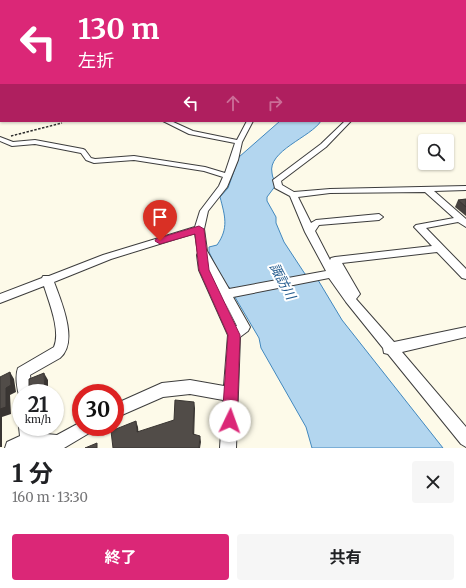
<!DOCTYPE html>
<html lang="ja">
<meta charset="utf-8">
<style>
:root{--surface:#fff;--page:#f6f6f6;--text:#202124;--muted:#757577;--accent:#db2777}
body{margin:0;font-family:Merriweather,"Noto Sans JP",serif;background:var(--page);color:var(--text);height:100vh;display:flex;flex-direction:column;font-size:15px;white-space:nowrap}
*{box-sizing:border-box;margin:0}
p{font-size:13px;color:var(--muted)}
.icon{flex:none;width:22px;height:22px;fill:none;stroke:currentColor;stroke-width:2;stroke-linecap:round;stroke-linejoin:round}
.map{position:relative;height:448px;overflow:hidden}
.drawer{display:flex;flex-direction:column;background:var(--surface);flex:1}
.drawer>*{flex:none}
.guide{position:absolute;left:0px;top:0px;width:466px;height:122px;box-shadow:0 1px 3px #0004;background:#db2777;color:#fff;overflow:hidden}
.fabs{position:absolute;left:418px;top:134px;display:grid;gap:8px}
.fabs a{display:grid;place-items:center;width:36px;height:36px;border-radius:4px;background:var(--surface);box-shadow:0 1px 3px #0004;font-size:20px}
.speed{position:absolute;left:12px;top:384px;display:flex;gap:8px;font-size:20px;font-weight:700;text-align:center}
.speed>*{display:grid;place-content:center;width:52px;height:52px;border-radius:50%;background:var(--surface);box-shadow:0 1px 3px #0004;line-height:1}
.speed small{font-size:10px;font-weight:400}
.speed .limit{border:6px solid #d22;background:#fff;color:#111}
.pin{position:absolute;display:grid;place-items:center;width:34px;height:34px;color:#fff;margin:-41px -17px;border-radius:50% 50% 50% 0;rotate:-45deg;box-shadow:0 0 4px #0007}
.pin .icon{rotate:45deg}
.me{position:absolute;width:44px;margin:-22px;rotate:3deg;stroke-linejoin:round;filter:drop-shadow(0 0 3px #0008)}
.turn{display:flex;align-items:center;gap:14px;height:84px;padding:0 12px;font-size:18px}
.turn .icon{width:52px;height:52px;stroke-width:2.5}
.turn b{display:block;font-size:28px;line-height:34px}
.lanes{display:flex;align-items:center;height:38px;padding:0 12px;background:#0003;justify-content:center;gap:20px;direction:ltr}
.lanes .off{opacity:.35}
.round{display:grid;place-items:center;flex:none;width:42px;height:42px;border-radius:4px;background:var(--page)}
.overview{display:flex;align-items:center;justify-content:space-between;height:68px;padding:0 12px}
h1{font-size:24px;font-weight:700;line-height:30px}
.button{display:flex;gap:8px;margin-top:auto;padding:8px 12px}
.button a{flex:1;height:46px;border-radius:4px;background:var(--accent);color:#fff;font-size:16px;font-weight:700;line-height:46px;text-align:center}
.button a+a{background:var(--page);color:var(--text)}
.map>svg:first-child{display:block}
.water{fill:#b3d6ef;stroke:#4288be}
.lines{fill:none;stroke-linecap:round;stroke-linejoin:round}
.minor-casing{stroke:#3d3d3d;stroke-width:2}
.path{stroke:#2c2c2c;stroke-width:1.5;stroke-dasharray:2.5 1.5;stroke-linecap:butt}
.minor{fill:#fff;fill-rule:evenodd}
.wall{fill:#46413e}
.shaded-wall{fill:#393532}
.building{fill:#514c48;stroke:#393532}
.route{fill:#db2777;stroke:#8e194d}
.labels{text-anchor:middle;stroke-width:4;stroke-linejoin:round;paint-order:stroke}
.water-label{font-size:13px;font-style:italic;fill:#225a8d;stroke:#fff}
</style>
<div class="map">
<svg width="466" height="448" viewBox="0 0 466 448">
<rect width="100%" height="100%" fill="#fdfae9"/>
<path class="water" d="M280 121H321C311 137 267 151 272 173 272 177 275 181 276 185L267 197V201L276 217V223L284 242 305 274 318 280 342 320 443 448H312L306 427 261 348 259 338 229 287 225 285 209 252V247L217 245C229 228 225 216 220 197L228 188 239 157Z"/>
<g class="lines">
<defs>
<g id="minor">
<rect x="465" y="63" width="1" height="2"/>
<rect x="0" y="81" width="1" height="2"/>
<path d="M163 121H171L193 131 237 140 247 121H253L242 142 238 160 227 187 208 211 204 229 207 251 229 289 326 271 305 232 290 196 275 188 273 180 321 144 345 121H351L326 147 281 181 282 185 294 192 330 189 466 186V190L434 191 466 219V227L458 222 426 228 466 269V279L462 278 437 252 342 263 360 294 356 299 394 342 466 327V337L402 352 466 427V447L461 444 388 354 384 353 383 348 346 302 329 278 233 297 250 327 248 331 240 337 236 448H220L223 400 190 394 163 397 115 418V404L162 383 190 380 224 386 228 335 199 270 197 255 198 253 195 233 111 259 54 282C61 301 79 342 60 358L30 375 32 393H21L20 398C17 390 15 376 18 368L54 347C61 331 49 302 44 286L0 303V294L42 278 43 276H49L103 255 195 227 200 211 219 186 223 177 204 171 134 160 94 163 86 160 81 153 35 144 12 146 0 141V137L13 142 35 140 83 149 85 150 91 158 95 159 134 156 205 167 225 173 235 143 189 134ZM425 192 454 218 416 225 414 227 416 229 432 246 335 257 331 258 330 260 315 231 319 225 379 220 383 217 379 214 316 220 311 223 298 197 330 193ZM225 302 237 326H236Z"/>
<path d="M81 422V427H94L91 432 64 448H5L7 442 20 436 19 427 21 423V427H35V433L57 435Z"/>
</g>
</defs>
<use href="#minor" class="minor-casing"/>
<path class="path" d="M11 136 62 123"/>
<use href="#minor" class="minor"/>
</g>
<path class="wall" d="M466 199V216L455 207 458 200Z"/>
<g class="shaded-wall">
<path d="M10 372 14 379 16 392 10 395 11 414 2 417V447H0V409Z"/>
<path d="M44 373 48 380V393H45Z"/>
<path d="M194 402 195 408 194 441 193 434Z"/>
<path d="M81 416V420L80 421 78 418Z"/>
<path d="M136 421 138 427 139 438 137 432Z"/>
<path d="M200 436 201 442 200 448H199Z"/>
</g>
<g class="building">
<path d="M466 199V207L458 200Z"/>
<path d="M10 372 11 385 6 388V407L0 409V377Z"/>
<path d="M44 373 45 393H27V388L29 386V379Z"/>
<path d="M175 400 194 402 193 434 200 436 199 448H113L111 431 136 421 137 432 174 420Z"/>
<path d="M81 405V416L78 418 76 408Z"/>
<path d="M97 443V448H85Z"/>
</g>
<linearGradient id="sky" x2="0" y2="1"><stop stop-color="#93c2eb"/><stop offset="0.49" stop-color="#fefdf5"/><stop offset="1" stop-color="#fefdf5" stop-opacity="0"/></linearGradient>
<rect width="466" height="121" fill="url(#sky)"/>
<path class="route" d="M199 226 204 229 209 270 240 335 237 421 235 426 230 429 224 426 222 421 228 335 199 270 195 234 160 244 155 241 156 239Z"/>
<g class="labels">
<g class="water-label">
<text transform="translate(283 281) rotate(62)" y="5">諏訪川</text>
</g>
</g>
</svg>
<div class="fabs">
<a><svg class="icon" aria-label="search" viewBox="0 0 24 24"><circle cx="10" cy="10" r="6"/><path d="M15 15l6 6"/></svg></a>
</div>
<div class="speed"><div>21<small>km/h</small></div><div class="limit">30</div></div>
<div class="pin" style="left:160px;top:241px;background:#d93025"><svg class="icon" aria-label="arrive" viewBox="0 0 24 24"><path d="M6 21V4h12l-3 4 3 4H6"/></svg></div>
<svg class="me" style="left:230px;top:421px" viewBox="-20 -20 40 40"><circle r="19" fill="#fff"/><path d="M0-13L10 11 0 6-10 11z" fill="#db2777"/></svg>
<div class="guide">
<div class="turn"><svg class="icon" aria-label="left" viewBox="0 0 24 24"><path d="M17 20v-9H6M10 6l-5 5 5 5"/></svg><div><b>130 m</b>左折</div></div>
<div class="lanes"><svg class="icon" aria-label="left" viewBox="0 0 24 24"><path d="M17 20v-9H6M10 6l-5 5 5 5"/></svg><svg class="icon off" aria-label="ahead" viewBox="0 0 24 24"><path d="M12 20V5M6 11l6-6 6 6"/></svg><svg class="icon off" aria-label="right" viewBox="0 0 24 24"><path d="M7 20v-9h11M14 6l5 5-5 5"/></svg></div>
</div>
</div>
<section class="drawer">
<div class="overview"><div><h1>1 分</h1><p>160 m · 13:30</p></div><a class="round"><svg class="icon" aria-label="close" viewBox="0 0 24 24"><path d="M6 6l12 12M18 6L6 18"/></svg></a></div>
<div class="button"><a>終了</a><a>共有</a></div>
</section>
